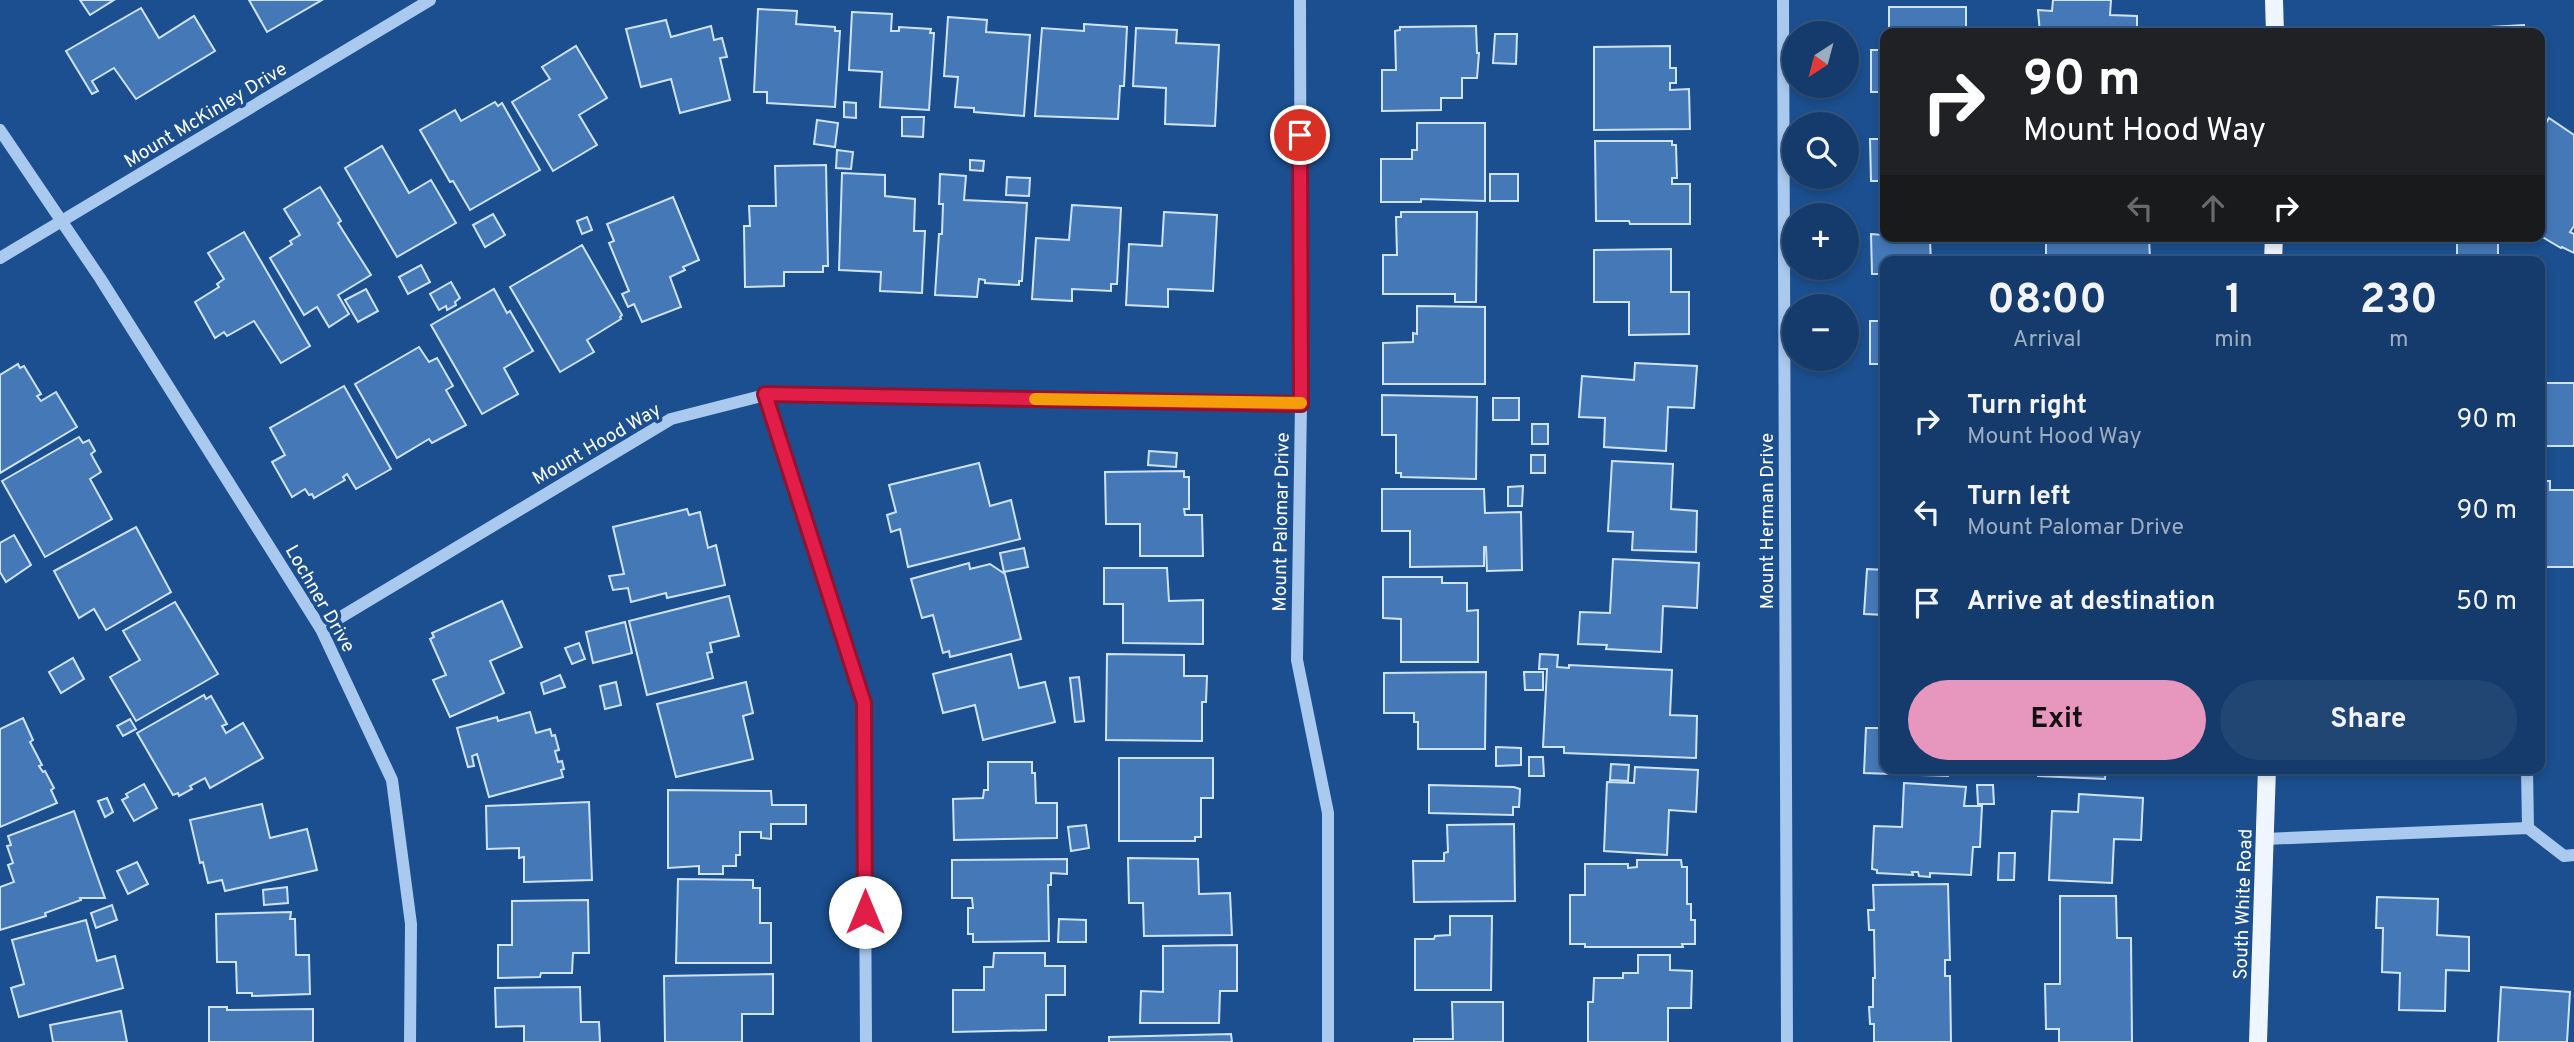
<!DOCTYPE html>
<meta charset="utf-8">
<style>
:root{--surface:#143b6b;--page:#214673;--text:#f1f3f6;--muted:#9dadc1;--line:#33557e;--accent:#e797bd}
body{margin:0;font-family:Overpass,sans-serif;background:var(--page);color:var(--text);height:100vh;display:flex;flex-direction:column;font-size:26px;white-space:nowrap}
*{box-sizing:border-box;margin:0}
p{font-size:23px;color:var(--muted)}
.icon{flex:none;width:38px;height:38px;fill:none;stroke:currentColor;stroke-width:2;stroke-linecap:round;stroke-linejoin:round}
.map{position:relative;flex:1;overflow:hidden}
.details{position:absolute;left:1880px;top:256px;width:665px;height:518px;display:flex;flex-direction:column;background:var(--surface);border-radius:14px;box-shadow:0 4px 10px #0003,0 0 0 2px var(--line)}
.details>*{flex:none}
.top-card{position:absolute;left:1880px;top:28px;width:665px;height:214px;border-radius:14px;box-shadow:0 4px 10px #0003,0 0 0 2px var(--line);background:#202124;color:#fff;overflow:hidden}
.needle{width:46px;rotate:216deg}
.buttons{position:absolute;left:1782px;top:21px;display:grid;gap:14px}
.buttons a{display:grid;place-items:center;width:77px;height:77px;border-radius:50%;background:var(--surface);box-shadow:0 4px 10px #0003,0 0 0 2px var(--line);font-size:35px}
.pin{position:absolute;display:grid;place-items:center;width:60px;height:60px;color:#fff;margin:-30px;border:4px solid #fff;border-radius:50%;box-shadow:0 2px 7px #0007}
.me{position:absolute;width:77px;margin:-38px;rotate:0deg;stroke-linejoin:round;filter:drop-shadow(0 0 5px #0008)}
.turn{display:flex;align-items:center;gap:24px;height:147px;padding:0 28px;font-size:32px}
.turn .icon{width:91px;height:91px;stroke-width:2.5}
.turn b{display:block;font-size:49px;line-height:60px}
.lanes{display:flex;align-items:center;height:66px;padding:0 28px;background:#0003;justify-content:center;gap:35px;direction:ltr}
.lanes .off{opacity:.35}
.eta{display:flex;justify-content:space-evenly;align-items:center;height:119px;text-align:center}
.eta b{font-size:42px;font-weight:700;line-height:49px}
.cta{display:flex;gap:14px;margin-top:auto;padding:14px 28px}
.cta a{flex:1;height:80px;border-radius:42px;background:var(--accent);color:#111;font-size:28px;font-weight:700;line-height:80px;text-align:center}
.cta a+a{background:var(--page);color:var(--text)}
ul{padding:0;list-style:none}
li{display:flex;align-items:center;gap:21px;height:91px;padding:0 28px}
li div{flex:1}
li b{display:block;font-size:26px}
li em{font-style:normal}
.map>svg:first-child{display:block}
.building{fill:#4478b7;stroke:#cfe3fa;stroke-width:2}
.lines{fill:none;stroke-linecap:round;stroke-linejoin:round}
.minor{stroke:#a9c9ee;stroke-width:12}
.major{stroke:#f0f6ff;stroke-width:18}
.route-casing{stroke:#92132f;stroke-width:18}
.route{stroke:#e11d48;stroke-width:12}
.slow{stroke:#f59e0b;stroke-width:12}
.labels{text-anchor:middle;stroke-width:7;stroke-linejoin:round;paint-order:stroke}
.street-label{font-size:19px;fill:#fff;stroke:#1b4f8f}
</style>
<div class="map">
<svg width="2574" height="1042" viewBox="0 0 2574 1042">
<rect width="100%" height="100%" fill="#1b4f8f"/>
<g class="building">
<path d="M80 0H114L90 15Z"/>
<path d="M249 0H322L267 32Z"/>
<path d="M2053 0H2111L2110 15 2137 16V33H2040L2038 10 2052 11Z"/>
<rect x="1889" y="7" width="77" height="26"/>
<path d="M141 8 159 38 194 16 215 51 136 99 114 68 92 81 98 91 92 94 66 51Z"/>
<path d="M758 9 797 11 796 24 835 27V31H840L835 107 767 103V92H754Z"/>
<path d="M852 12 892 14 891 31H899V27L931 29 930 33H934L929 110 880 107 882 72 849 70Z"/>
<path d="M948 17 987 20 986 32 1030 35 1024 116 974 112V108L955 107 958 77 944 76Z"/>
<path d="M666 20 671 37 711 26 714 40 722 38 727 57 720 58 730 100 680 113 671 79 641 87 626 29Z"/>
<path d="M1084 24 1127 27 1124 86H1120L1118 119 1035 116 1042 28 1084 31Z"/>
<path d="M2524 25 2525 33H2436V30Z"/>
<path d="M1476 26 1477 53H1479L1477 78H1462V98H1441V110L1382 111V70H1396L1395 31 1400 30V27Z"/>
<path d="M1136 28 1177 30 1176 43 1219 45 1215 126 1165 124 1166 88 1133 86Z"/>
<path d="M1495 34H1517L1516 64 1493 63Z"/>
<path d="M576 46 607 98 579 115 597 145 553 171 512 102 550 79 542 67Z"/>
<path d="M1670 46V68H1676V83H1670V90L1689 89 1690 129 1594 130V47Z"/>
<rect x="1871" y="50" width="14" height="42"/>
<path d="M2539 65 2542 104 2539 105Z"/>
<path d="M495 102 498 106 502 103 540 170 470 210 453 181 450 182 420 130 455 110 461 121Z"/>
<path d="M844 102 856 103V118L844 117Z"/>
<path d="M902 117H924L923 137 902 136Z"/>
<path d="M2549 118 2574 135V226L2570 232 2574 234V253L2562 247 2561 248 2539 235V134Z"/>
<path d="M817 120 838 123 835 147 814 144Z"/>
<path d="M1417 123H1485V201L1421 199V202H1381V159H1412V150H1417Z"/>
<path d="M1870 139H1885V181H1871Z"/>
<path d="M1595 141H1672V145H1676L1677 178H1672V184H1690V224H1630L1629 221H1596Z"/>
<path d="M382 146 409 193 431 180 456 223 397 257 345 168Z"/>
<path d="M837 150 853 152 851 169 836 168Z"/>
<path d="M970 160 984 161 983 171 970 170Z"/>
<path d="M826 165 828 266H823V272H784V286L745 287 744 226H750L749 206H776L775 166Z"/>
<path d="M842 173 885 175V196L915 199 914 231H925L922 293 880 291 881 272 839 270Z"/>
<path d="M940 174 966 176 964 200 1027 203 1022 281H1019V285L985 283V280L979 279 977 297 935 295 939 234H942L943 204H939Z"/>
<rect x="1490" y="174" width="28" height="27"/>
<path d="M1007 177 1030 178 1029 196 1006 195Z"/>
<path d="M320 187 341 221 338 223 371 275 338 295 349 314 329 327 317 307 304 315 270 258 292 244 290 241 300 235 284 209Z"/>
<path d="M1883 194 1885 236H1966V241H1930L1931 261H1885V274H1872L1871 234 1884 235Z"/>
<path d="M673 197 699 260 683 267 685 270 670 277 681 307 642 322 634 304 628 307 622 294 629 291 609 243 614 241 607 224Z"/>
<path d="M1072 205 1121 208 1117 284H1111V291L1072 289V301L1032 299 1036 238 1069 240Z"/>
<path d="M1164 212 1217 215 1213 291 1168 289V307L1126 305 1129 244 1162 246Z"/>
<path d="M1401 212H1477L1476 302H1455V294H1383V255H1397L1396 217H1401Z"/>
<path d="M493 214 505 235 485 247 473 225Z"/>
<path d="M587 217 592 230 582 234 577 221Z"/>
<path d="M244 232 310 346 281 363 254 321 227 336 224 332 215 338 195 302 219 287 217 284 224 279 208 253Z"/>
<path d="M2046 236H2149L2150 261H2046Z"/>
<rect x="2457" y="236" width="41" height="25"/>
<path d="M582 245 622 315 620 317 621 319 587 340 594 352 560 372 510 287Z"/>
<path d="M1671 249V292H1689V334L1629 335V302H1594V250Z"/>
<path d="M421 265 430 282 408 294 399 277Z"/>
<path d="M451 282 460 298 455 302 456 305 447 310 446 306 439 310 430 294Z"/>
<path d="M366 289 378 311 358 322 345 300Z"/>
<path d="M494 289 507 313 510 311 533 351 504 368 518 394 482 414 431 325Z"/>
<path d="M1417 306 1485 307V384H1383V343L1413 342V333L1417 334Z"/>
<rect x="1870" y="321" width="15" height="43"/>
<path d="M419 347 429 362 437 358 453 386 446 390 466 425 432 443 429 439 397 458 355 384Z"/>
<path d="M1635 363 1697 366 1694 408 1668 407 1666 451 1604 447 1605 418 1579 417 1582 376 1634 380Z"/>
<path d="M18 364 20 368 24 366 41 394 37 396 41 401 56 392 77 427 0 473V375Z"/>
<rect x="2539" y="383" width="35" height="63"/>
<path d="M344 386 391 469 356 489 347 474 343 477 345 480 314 498 312 494 309 495 305 489 292 497 272 462 285 455 270 428Z"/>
<path d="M1382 395 1477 397 1476 479 1401 477V473H1396V435H1382Z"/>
<rect x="1493" y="398" width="26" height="22"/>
<rect x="1532" y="424" width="16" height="20"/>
<path d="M79 437 83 443 89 440 95 451 91 454 101 472 90 479 112 519 45 557 2 481Z"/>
<path d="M1149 451 1177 453 1176 467 1148 465Z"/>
<rect x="1531" y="455" width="14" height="18"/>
<path d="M1612 461 1673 464 1671 509 1697 511 1696 552 1632 550 1633 532 1608 531Z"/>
<path d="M979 463 990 506 1011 500 1020 539 908 567 900 529 891 532 887 515 896 512 889 485Z"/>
<path d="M1184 471V477H1189V509H1184L1185 515H1202L1203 556H1140V524H1106L1105 472Z"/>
<path d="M2539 481H2550V490H2574V567H2540Z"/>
<path d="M1523 486 1522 506H1508V487Z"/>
<path d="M1382 489H1484L1485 513 1521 512 1522 570 1487 571 1486 547H1484V566L1410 567V531H1382Z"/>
<path d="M687 509 689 515 700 512 708 548 716 545 725 585 667 598 666 593 631 602 628 588 613 590 609 576 624 574 613 527Z"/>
<path d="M136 527 171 592 106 630 94 609 79 618 54 571Z"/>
<path d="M14 535 31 565 6 582 0 572V543Z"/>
<path d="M1024 548 1028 567 1004 572 1000 553Z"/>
<path d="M1613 559 1699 563 1697 608 1663 606 1661 652 1606 649 1607 645 1578 644 1580 612 1610 613Z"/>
<path d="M969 563 970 569 990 564 1005 574 1021 639 950 657 949 651 943 653 933 615 922 618 911 579Z"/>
<path d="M1104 568H1167L1169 601 1203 600V644L1123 643V604H1104Z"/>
<path d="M1867 569 1885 570V615L1864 614Z"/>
<path d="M1383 577H1442V583H1467V611L1478 610V662H1401V619L1383 618Z"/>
<path d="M729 596 739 636 710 643 712 652 707 653 713 678 647 695 629 621Z"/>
<path d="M502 601 522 647 490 661 504 693 450 717 433 680 446 675 430 639 434 637 432 633Z"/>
<path d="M175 602 218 674 136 721 110 677 140 660 123 631Z"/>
<path d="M625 622 632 653 593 663 586 632Z"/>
<path d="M579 643 585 659 572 664 565 648Z"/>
<path d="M1011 654 1019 688 1045 682 1055 722 983 740 975 705 943 713 933 674Z"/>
<path d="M1107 654 1184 655V676H1207L1206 702H1202V741L1106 740Z"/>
<path d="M1540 654 1558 655 1557 667 1569 668V665L1672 670 1670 715 1697 716 1696 758 1564 753V747H1543L1547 669H1539Z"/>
<path d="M73 658 84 679 61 693 49 672Z"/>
<path d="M1486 672 1485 749H1418V722H1414V713H1384V673Z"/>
<path d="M1524 672H1543V690H1525Z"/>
<path d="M560 675 565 687 544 694 541 683Z"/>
<path d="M1079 677 1084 721 1075 722 1070 678Z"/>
<path d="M616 682 621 705 605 709 600 686Z"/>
<path d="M746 682 753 713 743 716 753 759 676 777 657 704Z"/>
<path d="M204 695 206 699 211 696 227 724 222 726 226 733 243 723 263 758 210 788 205 778 190 786 192 789 179 796 178 793 173 795 137 733Z"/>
<path d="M530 712 536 733 550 729 552 736 555 735 559 750 555 751 558 762 562 761 564 769 561 770 563 777 489 797 477 754 472 756 474 766 468 767 457 728 497 717 498 721Z"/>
<path d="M23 718 33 740 30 742 42 765 39 766 43 772 45 771 54 788 51 790 57 803 0 827V729Z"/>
<path d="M130 719 136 729 123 736 117 726Z"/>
<path d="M1866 728H1885V768H1949L1948 776 1864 773Z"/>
<path d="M1496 747 1521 748V765L1496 766Z"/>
<path d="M1529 757H1543L1544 776H1529Z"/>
<path d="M1119 758H1213V798H1201V837H1195V841H1119Z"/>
<path d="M988 762H1032V773H1035L1036 803H1057V838L954 840 953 799 983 798 984 790H988Z"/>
<path d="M1611 764 1629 765 1628 781 1610 780Z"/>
<path d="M1635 767 1698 770 1696 812 1669 810 1667 855 1604 851 1607 782 1634 783Z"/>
<path d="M2038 768H2106L2105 779 2038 776Z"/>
<path d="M1904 783 1966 787 1964 806H1982L1980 847H1973L1971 875 1930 873V877L1919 876 1918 872H1912L1913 875 1877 873V870L1872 869 1874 826 1902 827Z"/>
<path d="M144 784 157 808 134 821 122 800 128 797 126 794Z"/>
<path d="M1429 785 1514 787 1520 789 1519 807H1513V815L1429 813Z"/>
<path d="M1977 785H1993L1994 804H1978Z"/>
<path d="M668 790 771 791 772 805H806V824H771V839L761 838V832H740V855H736V866H723V874H699V866L668 868Z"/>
<path d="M2079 794 2143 798 2141 840 2114 839 2112 883 2049 880 2052 811 2078 812Z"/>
<path d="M107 798 113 812 105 817 98 801Z"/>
<path d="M589 802 592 880 524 882V857L519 858V848L487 849 486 806Z"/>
<path d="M262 804 270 838 307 829 317 870 225 891 222 880 208 883 203 862 200 863 190 820Z"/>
<path d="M74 811 105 898H80L81 900 45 913 46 916 0 930V887L14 882 8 865 13 863 7 846 11 845 8 836Z"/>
<path d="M1514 824 1515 901 1414 902 1413 861H1444V853L1448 852 1447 825Z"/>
<path d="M1086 825 1089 848 1071 851 1068 827Z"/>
<path d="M1999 853H2015L2014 880H1998Z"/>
<path d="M1128 858 1198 859 1199 894 1230 893 1232 935 1144 936 1143 903H1129Z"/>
<path d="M1067 859V874L1051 873V885H1048L1049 941 973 942V934H968V908H973L972 898H952V860Z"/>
<path d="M1637 860H1681L1682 867H1687V904H1691V920H1695V944H1682L1683 947H1585V944H1570V895H1585V864H1628V868L1637 867Z"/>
<path d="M137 862 148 884 128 894 117 871Z"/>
<path d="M678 879 753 880V888H760V923H771V963H676Z"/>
<path d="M1948 884 1950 960H1945V976H1950L1951 1042H1874V1024H1870L1869 1007H1873V978H1875L1874 930H1869L1868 910H1874L1873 885Z"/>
<path d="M287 887 288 903 264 905 263 890Z"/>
<path d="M2060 896H2116L2117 938H2131L2132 1042H2059V1029H2046L2045 984H2060Z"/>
<path d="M2377 897 2438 899 2437 935 2469 937V971L2446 970 2445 1011 2399 1010 2400 973 2382 972 2383 928H2376Z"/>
<path d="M588 900 589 953H573L572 973H541L540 977 498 978V945H512V901Z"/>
<path d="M112 905 117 920 96 928 91 913Z"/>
<path d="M291 912 290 919H295L296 955H309L310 994 252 996V993H237L236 962H217L216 914Z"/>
<path d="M1450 916H1492L1491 990H1415V939H1434L1435 936 1450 935Z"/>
<path d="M1059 919 1086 920V942H1058Z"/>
<path d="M86 920 97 961 115 956 123 988 19 1017 11 988 24 984 12 940Z"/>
<path d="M1237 945V991H1220L1219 1023H1140L1141 991 1163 992V946Z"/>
<path d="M994 953H1045V966H1065V995H1046V1030L953 1032V990H984V967H993Z"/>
<path d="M1638 955H1670V970L1692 971 1691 1008H1668V1042H1588V1002H1593L1594 978H1623V973H1638Z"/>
<path d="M773 974V1014H742V1042H665L664 976Z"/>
<path d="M580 987 581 1022H599L600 1042H524V1026L496 1027 495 988Z"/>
<path d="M2501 987 2570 992 2567 1042H2498Z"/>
<path d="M1452 1002H1503V1042H1414V1039H1453Z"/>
<path d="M209 1007H227V1010L313 1009V1042H209Z"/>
<path d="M121 1011 127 1042H53L50 1025Z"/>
<path d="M1231 1034 1232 1042H1109V1037Z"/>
</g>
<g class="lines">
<g class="minor">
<path d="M1300 0 1301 404 1297 660 1328 813V1042"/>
<path d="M1783 0 1787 1042"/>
<path d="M0 130 100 278 321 629 392 780 411 924 410 1042"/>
<path d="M0 258 430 0"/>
<path d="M765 395 864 703 866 1042"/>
<path d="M321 629 671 419 765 395 1301 404"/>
<path d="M2527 768 2528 828"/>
<path d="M2265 839 2528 828 2564 856 2574 855"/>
</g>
<g class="major">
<path d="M2274 0 2275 33"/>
<path d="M2273 261 2274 236"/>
<path d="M2258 1042 2267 768"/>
</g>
</g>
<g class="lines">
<defs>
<path id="route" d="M865 912 864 703 765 394 1301 404 1300 135"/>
</defs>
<use href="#route" class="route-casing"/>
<use href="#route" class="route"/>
<path class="slow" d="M1035 399 1301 403"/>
</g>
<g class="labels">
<g class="street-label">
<text transform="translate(205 114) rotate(-31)" y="7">Mount McKinley Drive</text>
<text transform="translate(596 443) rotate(-30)" y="7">Mount Hood Way</text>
<text transform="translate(1766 521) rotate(-90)" y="7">Mount Herman Drive</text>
<text transform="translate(1280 522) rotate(-89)" y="7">Mount Palomar Drive</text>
<text transform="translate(321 598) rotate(60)" y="7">Lochner Drive</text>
<text transform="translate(2242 904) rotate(-88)" y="7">South White Road</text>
</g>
</g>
</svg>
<div class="buttons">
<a><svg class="needle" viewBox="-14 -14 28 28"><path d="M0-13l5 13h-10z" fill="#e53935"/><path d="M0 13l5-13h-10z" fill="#9dadc1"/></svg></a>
<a><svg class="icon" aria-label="search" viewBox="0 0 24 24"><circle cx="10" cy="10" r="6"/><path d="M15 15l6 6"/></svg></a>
<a>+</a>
<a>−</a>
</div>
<div class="pin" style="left:1300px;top:135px;background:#d93025"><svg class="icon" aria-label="arrive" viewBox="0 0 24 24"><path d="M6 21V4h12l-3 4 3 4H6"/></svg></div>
<svg class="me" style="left:865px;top:912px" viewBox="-20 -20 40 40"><circle r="19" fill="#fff"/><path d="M0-13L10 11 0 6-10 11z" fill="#e11d48"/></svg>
<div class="top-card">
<div class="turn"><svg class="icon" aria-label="right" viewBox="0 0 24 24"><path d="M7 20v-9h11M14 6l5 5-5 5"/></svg><div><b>90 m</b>Mount Hood Way</div></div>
<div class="lanes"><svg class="icon off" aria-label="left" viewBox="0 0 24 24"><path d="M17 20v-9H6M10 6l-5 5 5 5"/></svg><svg class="icon off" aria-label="ahead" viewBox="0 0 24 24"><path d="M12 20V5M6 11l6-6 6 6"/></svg><svg class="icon" aria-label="right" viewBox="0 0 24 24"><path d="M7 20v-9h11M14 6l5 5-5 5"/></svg></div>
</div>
<section class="details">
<div class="eta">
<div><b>08:00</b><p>Arrival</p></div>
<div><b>1</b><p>min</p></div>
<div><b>230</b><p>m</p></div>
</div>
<ul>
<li><svg class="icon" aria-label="right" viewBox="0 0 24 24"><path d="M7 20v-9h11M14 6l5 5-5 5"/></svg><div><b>Turn right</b><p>Mount Hood Way</p></div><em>90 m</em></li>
<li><svg class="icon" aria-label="left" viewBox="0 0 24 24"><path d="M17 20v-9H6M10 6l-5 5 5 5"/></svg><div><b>Turn left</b><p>Mount Palomar Drive</p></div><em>90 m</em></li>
<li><svg class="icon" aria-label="arrive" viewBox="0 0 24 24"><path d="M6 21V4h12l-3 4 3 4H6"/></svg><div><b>Arrive at destination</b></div><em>50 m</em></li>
</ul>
<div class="cta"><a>Exit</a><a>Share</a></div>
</section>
</div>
